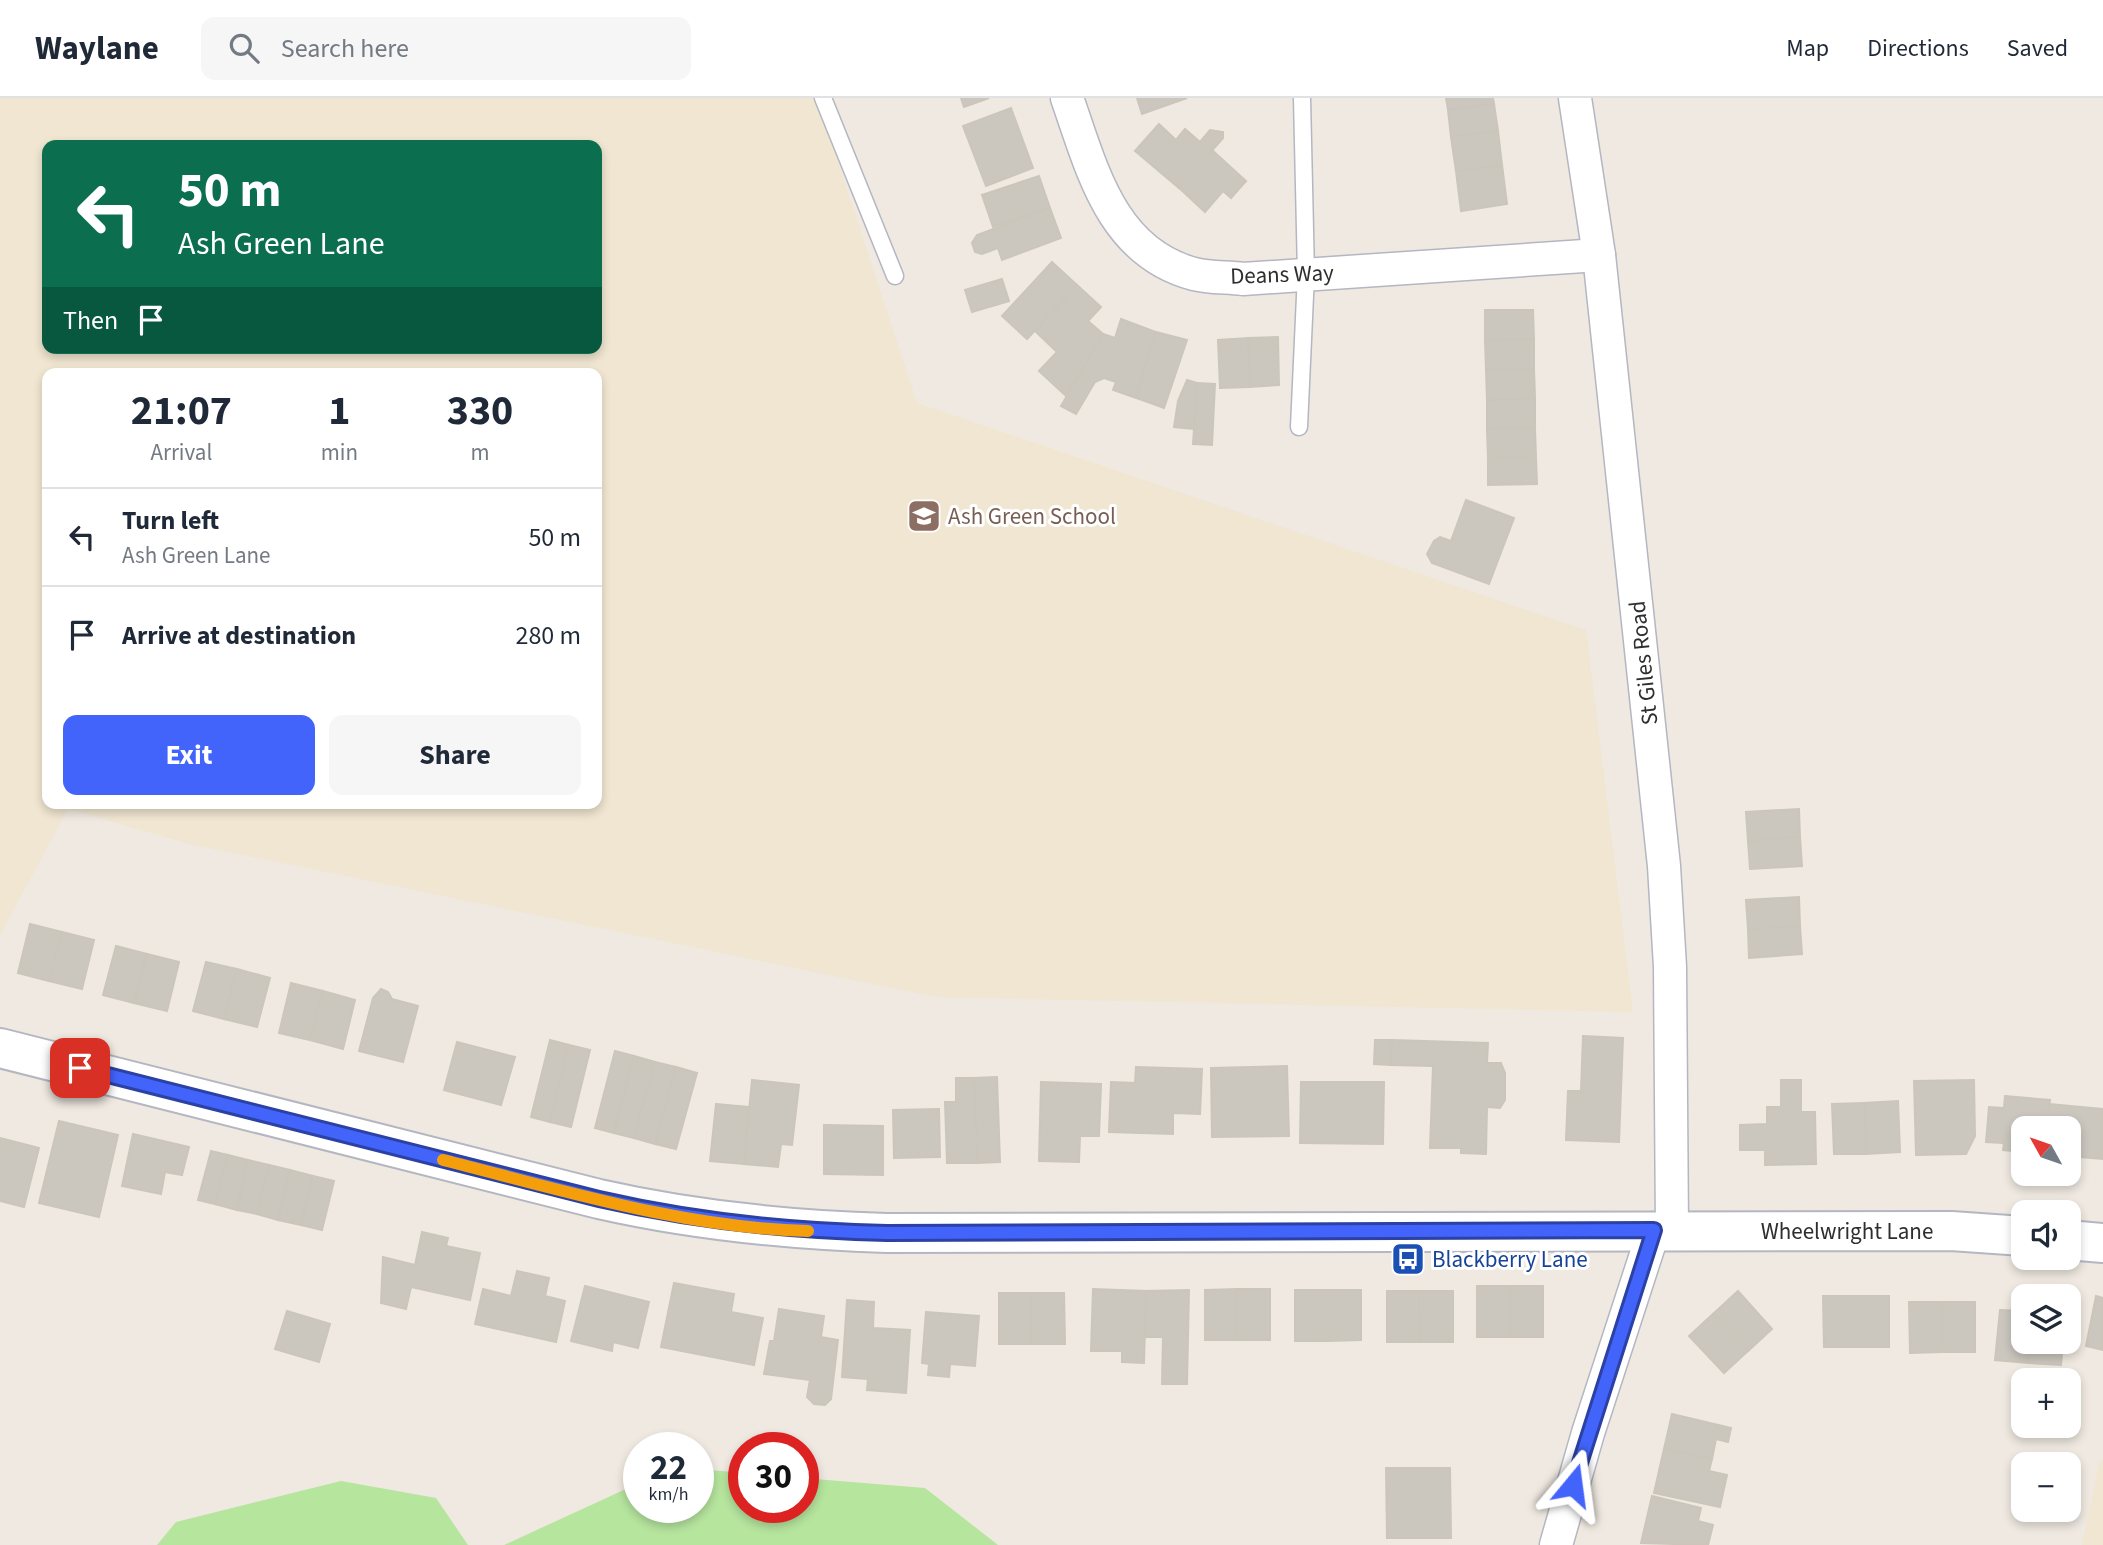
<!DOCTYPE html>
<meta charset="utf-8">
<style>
:root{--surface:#fff;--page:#f6f6f7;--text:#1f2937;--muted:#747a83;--line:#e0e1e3;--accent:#4264fb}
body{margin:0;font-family:"Source Sans 3",sans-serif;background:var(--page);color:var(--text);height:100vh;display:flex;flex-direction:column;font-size:26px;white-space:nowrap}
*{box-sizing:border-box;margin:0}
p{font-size:23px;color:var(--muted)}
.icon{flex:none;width:38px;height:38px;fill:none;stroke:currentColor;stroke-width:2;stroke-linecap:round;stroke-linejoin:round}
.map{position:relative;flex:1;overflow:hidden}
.side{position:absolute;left:42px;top:270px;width:560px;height:441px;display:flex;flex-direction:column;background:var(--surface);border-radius:14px;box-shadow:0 4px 10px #0003}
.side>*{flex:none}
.hud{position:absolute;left:42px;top:42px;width:560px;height:214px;border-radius:14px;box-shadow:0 4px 10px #0003;background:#0b6e4f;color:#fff;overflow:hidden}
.needle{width:46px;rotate:310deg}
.fabs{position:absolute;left:2011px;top:1018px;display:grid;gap:14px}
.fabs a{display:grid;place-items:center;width:70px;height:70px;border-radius:14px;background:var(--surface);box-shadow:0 4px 10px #0003;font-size:35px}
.speed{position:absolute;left:623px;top:1334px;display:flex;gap:14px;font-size:35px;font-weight:700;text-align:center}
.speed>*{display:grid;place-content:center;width:91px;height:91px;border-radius:50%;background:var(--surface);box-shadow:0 4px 10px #0003;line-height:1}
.speed small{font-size:18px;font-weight:400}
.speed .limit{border:10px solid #d22;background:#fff;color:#111}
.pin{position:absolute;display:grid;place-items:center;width:60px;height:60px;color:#fff;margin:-30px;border-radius:14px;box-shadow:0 4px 10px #0006}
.me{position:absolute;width:77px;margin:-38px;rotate:16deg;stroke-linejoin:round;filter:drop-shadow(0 0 5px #0008)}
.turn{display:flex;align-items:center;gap:24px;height:147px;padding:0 21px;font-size:32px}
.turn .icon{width:91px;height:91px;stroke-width:2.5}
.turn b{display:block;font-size:49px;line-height:60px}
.then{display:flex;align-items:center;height:66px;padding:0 21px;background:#0003;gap:14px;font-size:26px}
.eta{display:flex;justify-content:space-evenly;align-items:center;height:119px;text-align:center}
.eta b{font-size:42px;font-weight:700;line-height:49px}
.action{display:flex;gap:14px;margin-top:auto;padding:14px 21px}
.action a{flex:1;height:80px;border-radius:14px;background:var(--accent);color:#fff;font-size:28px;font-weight:700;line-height:80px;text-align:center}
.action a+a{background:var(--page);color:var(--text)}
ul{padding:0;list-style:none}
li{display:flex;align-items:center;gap:21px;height:98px;padding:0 21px;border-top:2px solid var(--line)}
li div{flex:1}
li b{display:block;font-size:26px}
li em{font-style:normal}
header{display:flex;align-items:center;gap:42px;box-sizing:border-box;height:98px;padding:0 35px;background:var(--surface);border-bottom:2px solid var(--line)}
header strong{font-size:33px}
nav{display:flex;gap:38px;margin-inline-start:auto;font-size:24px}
.search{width:490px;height:63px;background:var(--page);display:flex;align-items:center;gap:18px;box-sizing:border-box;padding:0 24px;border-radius:14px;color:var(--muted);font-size:26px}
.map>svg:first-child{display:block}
.education{fill:#f0e6d1;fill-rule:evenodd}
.green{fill:#b6e59e}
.building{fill:#cbc7bf;stroke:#cbc5ba;stroke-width:2}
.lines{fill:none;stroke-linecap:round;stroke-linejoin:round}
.service-casing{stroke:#b4b7c1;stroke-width:19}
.minor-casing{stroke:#b4b7c1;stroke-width:35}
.tertiary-casing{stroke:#b4b7c1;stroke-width:42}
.service{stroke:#fff;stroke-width:16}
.minor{stroke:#fff;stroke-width:32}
.tertiary{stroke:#fff;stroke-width:38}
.route-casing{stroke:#2b41a3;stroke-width:18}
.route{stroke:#4264fb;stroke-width:12}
.slow{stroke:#f59e0b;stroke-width:12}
.labels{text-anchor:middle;stroke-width:6;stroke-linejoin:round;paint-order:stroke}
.street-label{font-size:23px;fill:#2e2e2e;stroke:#fff}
.education-label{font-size:23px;fill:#785e54;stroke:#fff;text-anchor:start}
.transit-label{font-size:23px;fill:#164399;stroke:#fff;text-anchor:start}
</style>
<header>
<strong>Waylane</strong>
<div class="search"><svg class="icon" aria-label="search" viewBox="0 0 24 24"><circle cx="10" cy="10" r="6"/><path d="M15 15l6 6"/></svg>Search here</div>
<nav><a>Map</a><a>Directions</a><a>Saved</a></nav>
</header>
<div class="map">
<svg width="2103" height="1447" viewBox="0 0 2103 1447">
<rect width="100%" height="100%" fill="#efe9e1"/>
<g class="education">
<path d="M0 0H817L917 305 1586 532 1633 914 936 899 189 746 68 711 0 837ZM47 47H597V250H47ZM47 275H597V705H47Z"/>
<path d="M2100 1362 2103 1363V1447H2082Z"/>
</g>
<g class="green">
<path d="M698 1371 744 1375V1409H803V1380L925 1390 998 1447H504L639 1385V1409H698Z"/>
<path d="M341 1383 436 1400 468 1447H157L176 1424Z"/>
</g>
<g class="building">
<path d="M961 0H989L964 9Z"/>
<path d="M1137 0H1187L1142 16Z"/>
<path d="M1446 0H1493L1494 6 1448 12Z"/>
<path d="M1494 6 1498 33 1451 39 1448 12Z"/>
<path d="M1011 10 1033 70 986 88 963 28Z"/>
<path d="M1159 26 1176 42 1185 31 1200 44 1210 32 1223 34V40L1179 90 1135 53Z"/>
<path d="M1498 33 1502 67 1456 73 1451 39Z"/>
<path d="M1212 52 1246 83 1231 100 1223 93 1205 114 1179 90Z"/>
<path d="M1502 67 1507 106 1461 113 1456 73Z"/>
<path d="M1039 78 1050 110 993 129 982 97Z"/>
<path d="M1050 110 1061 140 1002 162 998 150 982 156 975 154 972 145 977 137Z"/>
<path d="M1052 164 1077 187 1027 241 1002 218Z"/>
<path d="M1002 181 1009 203 972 214 965 192Z"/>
<path d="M1077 187 1101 209 1088 223 1103 236 1066 298 1039 273 1057 254 1035 233Z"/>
<path d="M1485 212H1533L1534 241 1485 242Z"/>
<path d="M1121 221 1156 234 1136 300 1113 292 1116 284 1104 280 1095 284 1076 316 1061 308 1103 236 1115 240Z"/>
<path d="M1156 234 1187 242 1164 310 1136 300Z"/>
<path d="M1278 239 1279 287 1250 289 1248 240Z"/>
<path d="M1248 240 1250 289 1220 290 1218 242Z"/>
<path d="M1534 241V271L1486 272 1485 242Z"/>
<path d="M1534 271 1535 300 1487 302 1486 272Z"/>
<path d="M1187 282 1197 285 1194 331 1174 329 1178 303Z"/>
<path d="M1197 285 1215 286 1212 347 1193 346Z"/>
<path d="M1535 300V330L1487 331V302Z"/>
<path d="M1535 330 1536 360H1488L1487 331Z"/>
<path d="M1488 360H1536L1537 386 1488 387Z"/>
<path d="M1466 402 1514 420 1489 486 1432 465 1427 456 1434 443 1440 439 1451 443Z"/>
<path d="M1799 711 1800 739 1748 743 1746 714Z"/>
<path d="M1800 739 1802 768 1750 771 1748 743Z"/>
<path d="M1799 799 1800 828 1748 831 1746 802Z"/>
<path d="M30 826 62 834 49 883 18 875Z"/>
<path d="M1800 828 1802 856 1749 860 1748 831Z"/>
<path d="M62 834 94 842 82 891 49 883Z"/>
<path d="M116 848 147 856 134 905 103 897Z"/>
<path d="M147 856 179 864 167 913 134 905Z"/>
<path d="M206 864 237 871 224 921 193 913Z"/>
<path d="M237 871 270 880 257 929 224 921Z"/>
<path d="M291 885 323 893 310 942 279 935Z"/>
<path d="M381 891 388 894 392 901 418 908 403 964 359 953 373 900Z"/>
<path d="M323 893 355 902 343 951 310 942Z"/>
<path d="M1583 938 1623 940 1619 1044 1566 1042 1568 993H1581Z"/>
<path d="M550 942 569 947 550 1024 531 1019Z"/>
<path d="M1375 942H1392L1391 967 1374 966Z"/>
<path d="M1392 942 1488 945 1487 965H1501L1505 975V1002L1500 1010 1487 1009 1486 1056 1461 1055V1050H1430L1433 968 1391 967Z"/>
<path d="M457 944 515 959 501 1007 444 992Z"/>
<path d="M569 947 590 952 571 1029 550 1024Z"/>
<path d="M615 953 634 958 614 1035 595 1030Z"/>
<path d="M634 958 655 964 634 1040 614 1035Z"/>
<path d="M655 964 676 969 655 1046 634 1040Z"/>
<path d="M1287 968 1289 1038 1212 1039 1211 970Z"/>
<path d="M676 969 697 975 676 1051 655 1046Z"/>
<path d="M1136 969 1202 971 1200 1016 1173 1015V1036L1109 1034 1111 984 1135 985Z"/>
<path d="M997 979 1000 1064 977 1065 974 980Z"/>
<path d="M956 980H974L977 1065H947L945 1004H956Z"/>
<path d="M752 982 799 987 792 1047 781 1046 778 1069 744 1066Z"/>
<path d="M1781 982H1801V1014H1815L1816 1066 1765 1067V1052H1740V1027L1767 1026V1009H1781Z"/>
<path d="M1974 982 1975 1038 1966 1056 1916 1057 1914 983Z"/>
<path d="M1041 984 1101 986 1099 1038H1080L1079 1064 1039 1063Z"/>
<path d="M1301 984H1384L1383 1046 1300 1045Z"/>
<path d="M2005 998 2050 1002 2047 1031H2023V1054L2003 1052 2004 1045 1986 1044 1989 1009 2004 1010Z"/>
<path d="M1898 1003 1900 1054 1866 1056 1864 1005Z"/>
<path d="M1864 1005 1866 1056H1834L1832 1006Z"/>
<path d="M716 1006 748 1009 744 1066 710 1063Z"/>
<path d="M2049 1006 2103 1011 2102 1061 2068 1058V1031H2047Z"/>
<path d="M939 1011 940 1059 894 1060 893 1012Z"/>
<path d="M59 1023 118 1037 99 1119 39 1105Z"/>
<path d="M824 1027 883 1028V1077L824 1076Z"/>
<path d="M133 1036 189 1049 182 1077 165 1074 161 1096 122 1088Z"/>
<path d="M0 1040 39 1050 24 1109 0 1103Z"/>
<path d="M211 1053 228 1057 215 1106 198 1102Z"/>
<path d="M228 1057 248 1062 237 1112 215 1106Z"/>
<path d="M248 1062 269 1067 257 1116 237 1112Z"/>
<path d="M269 1067 290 1072 278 1122 257 1116Z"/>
<path d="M290 1072 313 1078 301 1127 278 1122Z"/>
<path d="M313 1078 334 1083 322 1132 301 1127Z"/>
<path d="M422 1134 448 1140 446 1148 480 1155 470 1202 411 1189 406 1211 381 1205 383 1159 415 1167Z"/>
<path d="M517 1173 549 1180 545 1198 565 1203 556 1244 475 1226 483 1191 511 1198Z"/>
<path d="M674 1185 734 1196 731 1214 763 1220 754 1267 661 1249Z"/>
<path d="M585 1188 649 1204 638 1250 613 1244 612 1253 571 1243Z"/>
<rect x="1477" y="1188" width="33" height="51"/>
<rect x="1510" y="1188" width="33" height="51"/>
<path d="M1093 1191 1146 1193 1144 1265 1122 1264V1253H1091Z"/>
<rect x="1237" y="1191" width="33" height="51"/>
<path d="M1237 1191V1242H1205V1192Z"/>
<path d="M1189 1192 1187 1286H1162L1163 1239H1145L1146 1193Z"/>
<rect x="1295" y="1192" width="33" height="51"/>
<path d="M1328 1192H1361V1242L1328 1243Z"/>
<path d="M1387 1193H1419L1420 1244H1387Z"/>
<path d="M1419 1193H1453V1244H1420Z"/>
<path d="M1738 1193 1772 1231 1748 1253 1713 1216Z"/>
<rect x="999" y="1195" width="32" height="51"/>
<path d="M1031 1195H1064L1065 1246H1031Z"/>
<path d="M1823 1198H1856V1249H1824Z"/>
<rect x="1856" y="1198" width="33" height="51"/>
<path d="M2096 1198 2103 1200V1252L2086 1248Z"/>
<path d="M847 1202 874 1204 873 1230 910 1232 906 1295 867 1292 868 1281 842 1279Z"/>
<path d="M1909 1204H1942V1254L1910 1255Z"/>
<rect x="1942" y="1204" width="33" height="50"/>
<path d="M779 1211 824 1218 821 1239 838 1242 831 1301 825 1307 814 1306 807 1299 810 1282 764 1276 770 1243H774Z"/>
<path d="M2000 1212 2023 1213V1244H2030L2028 1265 1995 1262Z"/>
<path d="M287 1213 330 1226 319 1264 275 1251Z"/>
<path d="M926 1214 979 1218 975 1268 950 1266 949 1279 928 1277 929 1266 922 1265Z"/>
<path d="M1713 1216 1748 1253 1724 1275 1689 1238Z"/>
<path d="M2030 1244H2063L2061 1267 2028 1265Z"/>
<path d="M1672 1316 1731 1330 1728 1344 1716 1341 1712 1361 1664 1351Z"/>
<path d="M1664 1351 1712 1361 1709 1373 1727 1377 1720 1409 1654 1395Z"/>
<path d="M1386 1370H1450L1451 1440H1387Z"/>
<path d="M1652 1398 1701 1410 1698 1423 1713 1427 1708 1447 1641 1445Z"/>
</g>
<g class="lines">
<defs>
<g id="service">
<path d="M823 0 895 178"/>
<path d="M1299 329 1306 176 1302 0"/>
</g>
<g id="minor">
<path d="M1067 0C1092 71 1111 154 1194 176 1209 180 1227 179 1243 181L1599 157"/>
<path d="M1575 0 1599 157 1664 768 1670 869 1672 1132"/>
<path d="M1556 1447 1588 1335 1654 1132"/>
</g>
<g id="tertiary">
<path d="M0 950 599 1101C696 1123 788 1132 887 1135L1951 1133 2023 1138"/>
<path d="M2068 1142 2103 1145"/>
</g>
</defs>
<use href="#service" class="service-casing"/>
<use href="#minor" class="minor-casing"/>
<use href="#tertiary" class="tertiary-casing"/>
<use href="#service" class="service"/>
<use href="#minor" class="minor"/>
<use href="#tertiary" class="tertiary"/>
</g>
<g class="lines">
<defs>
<path id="route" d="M80 970 599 1101C695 1123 789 1133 887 1135L1654 1132 1573 1387"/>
</defs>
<use href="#route" class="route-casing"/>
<use href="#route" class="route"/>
<path class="slow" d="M443 1062C562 1092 684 1130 808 1133"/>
</g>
<defs>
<symbol id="school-square" viewBox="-11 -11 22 22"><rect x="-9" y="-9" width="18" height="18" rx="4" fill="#8d6e63" stroke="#fff"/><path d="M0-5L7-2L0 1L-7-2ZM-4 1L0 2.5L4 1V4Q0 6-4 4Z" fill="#fff"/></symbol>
<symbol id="bus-square" viewBox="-11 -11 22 22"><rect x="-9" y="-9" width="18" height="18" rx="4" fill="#1a4fb4" stroke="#fff"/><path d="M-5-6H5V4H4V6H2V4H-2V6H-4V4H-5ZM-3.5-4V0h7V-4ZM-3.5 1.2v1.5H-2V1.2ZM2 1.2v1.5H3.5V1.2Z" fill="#fff"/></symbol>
</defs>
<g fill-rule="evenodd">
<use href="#school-square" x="905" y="399" width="38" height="38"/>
<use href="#bus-square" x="1389" y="1142" width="38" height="38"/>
</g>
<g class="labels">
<g class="street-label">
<text transform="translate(1282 176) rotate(-2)" y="8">Deans Way</text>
<text transform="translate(1643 565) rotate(-96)" y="8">St Giles Road</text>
<text x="1847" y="1141">Wheelwright Lane</text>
</g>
<g class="education-label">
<text x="948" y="426">Ash Green School</text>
</g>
<g class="transit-label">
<text x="1432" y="1169">Blackberry Lane</text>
</g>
</g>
</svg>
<div class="fabs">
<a><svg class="needle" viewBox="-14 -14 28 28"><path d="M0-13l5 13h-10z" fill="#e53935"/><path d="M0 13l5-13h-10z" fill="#747a83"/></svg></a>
<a><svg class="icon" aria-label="sound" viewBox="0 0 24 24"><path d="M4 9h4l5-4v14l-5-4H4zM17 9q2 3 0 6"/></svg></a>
<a><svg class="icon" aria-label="layers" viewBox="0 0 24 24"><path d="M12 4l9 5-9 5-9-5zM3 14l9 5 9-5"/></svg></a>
<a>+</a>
<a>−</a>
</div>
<div class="speed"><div>22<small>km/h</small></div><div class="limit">30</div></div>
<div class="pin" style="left:80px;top:970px;background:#d93025"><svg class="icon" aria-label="arrive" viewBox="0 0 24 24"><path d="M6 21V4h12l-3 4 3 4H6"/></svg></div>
<svg class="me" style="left:1573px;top:1387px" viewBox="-20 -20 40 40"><path d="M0-17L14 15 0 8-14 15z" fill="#4264fb" stroke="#fff" stroke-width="4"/></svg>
<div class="hud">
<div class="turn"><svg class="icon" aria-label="left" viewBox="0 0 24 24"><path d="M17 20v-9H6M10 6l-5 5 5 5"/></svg><div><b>50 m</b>Ash Green Lane</div></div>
<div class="then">Then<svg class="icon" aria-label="arrive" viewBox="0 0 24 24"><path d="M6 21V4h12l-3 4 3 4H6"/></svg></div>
</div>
<section class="side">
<div class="eta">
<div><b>21:07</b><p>Arrival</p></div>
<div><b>1</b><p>min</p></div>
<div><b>330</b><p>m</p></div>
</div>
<ul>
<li><svg class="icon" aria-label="left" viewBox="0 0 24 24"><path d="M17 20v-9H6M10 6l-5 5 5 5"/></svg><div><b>Turn left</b><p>Ash Green Lane</p></div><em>50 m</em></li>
<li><svg class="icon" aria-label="arrive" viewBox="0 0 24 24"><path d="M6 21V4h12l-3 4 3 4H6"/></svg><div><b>Arrive at destination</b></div><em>280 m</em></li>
</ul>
<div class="action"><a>Exit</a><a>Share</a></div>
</section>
</div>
